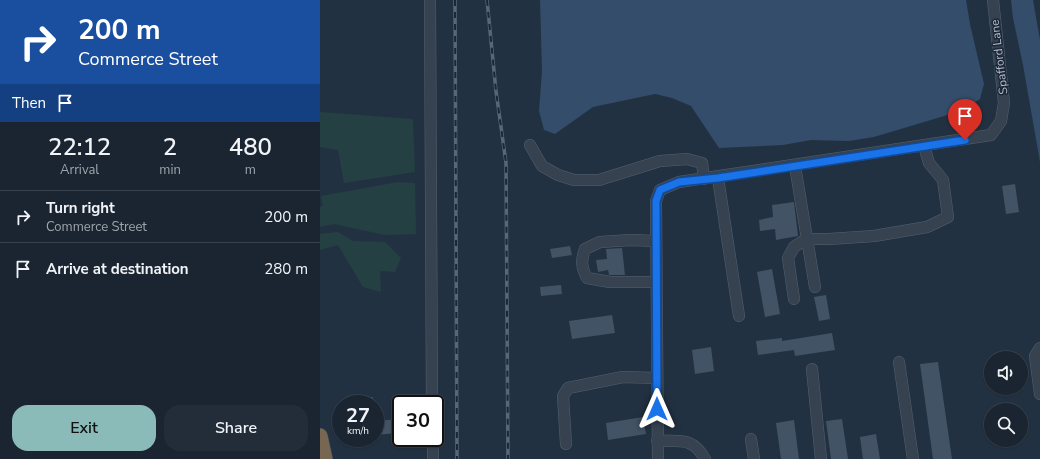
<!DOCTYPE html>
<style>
:root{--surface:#1a2531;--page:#232d39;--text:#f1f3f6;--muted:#9fa5ab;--line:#38424d;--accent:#8bbbb9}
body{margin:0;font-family:"Nunito Sans",sans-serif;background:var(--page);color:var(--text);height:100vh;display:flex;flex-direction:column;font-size:15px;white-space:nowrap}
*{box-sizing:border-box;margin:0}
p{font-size:13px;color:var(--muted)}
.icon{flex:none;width:22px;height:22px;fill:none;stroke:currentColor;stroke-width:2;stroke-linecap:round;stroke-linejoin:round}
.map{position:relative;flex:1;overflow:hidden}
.side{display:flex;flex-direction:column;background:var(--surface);width:320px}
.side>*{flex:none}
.top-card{background:#1a4fa0;color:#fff;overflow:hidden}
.controls{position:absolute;left:664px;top:351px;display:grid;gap:8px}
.controls a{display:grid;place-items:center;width:44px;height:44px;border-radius:50%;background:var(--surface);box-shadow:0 1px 3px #0004,0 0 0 1px var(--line);font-size:20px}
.speed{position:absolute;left:12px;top:395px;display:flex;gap:8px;font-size:20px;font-weight:700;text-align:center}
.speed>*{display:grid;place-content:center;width:52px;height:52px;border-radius:50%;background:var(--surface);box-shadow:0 1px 3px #0004,0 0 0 1px var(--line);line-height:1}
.speed small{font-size:10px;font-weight:400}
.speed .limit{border:2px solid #111;border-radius:6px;background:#fff;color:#111}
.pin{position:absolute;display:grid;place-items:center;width:34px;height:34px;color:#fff;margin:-41px -17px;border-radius:50% 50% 50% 0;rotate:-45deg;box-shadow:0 0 4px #0007}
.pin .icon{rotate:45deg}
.me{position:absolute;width:44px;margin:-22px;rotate:0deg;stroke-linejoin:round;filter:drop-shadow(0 0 3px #0008)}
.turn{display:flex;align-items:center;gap:14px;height:84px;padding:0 12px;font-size:18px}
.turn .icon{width:52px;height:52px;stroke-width:2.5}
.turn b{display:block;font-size:28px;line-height:34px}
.then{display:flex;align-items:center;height:38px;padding:0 12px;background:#0003;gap:8px;font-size:15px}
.eta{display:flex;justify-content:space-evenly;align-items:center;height:68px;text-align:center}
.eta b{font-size:24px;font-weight:600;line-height:28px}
.action{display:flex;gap:8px;margin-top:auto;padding:8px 12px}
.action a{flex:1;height:46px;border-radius:16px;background:var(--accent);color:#111;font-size:16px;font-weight:600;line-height:46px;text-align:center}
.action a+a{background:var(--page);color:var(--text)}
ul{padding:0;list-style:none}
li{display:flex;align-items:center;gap:12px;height:52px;padding:0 12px;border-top:1px solid var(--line)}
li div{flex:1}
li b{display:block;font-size:15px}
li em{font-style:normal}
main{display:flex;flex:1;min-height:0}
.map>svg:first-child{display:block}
.green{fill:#244042}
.water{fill:#334d6a}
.building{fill:#425365}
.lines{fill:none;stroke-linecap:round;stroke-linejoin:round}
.minor-casing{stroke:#54606e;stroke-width:12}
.highway-casing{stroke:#414d5b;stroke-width:16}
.minor{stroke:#364250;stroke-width:11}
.highway{stroke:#776752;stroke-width:15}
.rail-casing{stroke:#586778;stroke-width:3.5}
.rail{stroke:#1b2736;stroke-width:2;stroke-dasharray:6;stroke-linecap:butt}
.route-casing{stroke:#114b97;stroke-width:10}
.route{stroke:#1a73e8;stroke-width:7}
.labels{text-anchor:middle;stroke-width:3;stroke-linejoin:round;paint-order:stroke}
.street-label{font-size:12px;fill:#b2bdcb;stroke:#1b2736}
</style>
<main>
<section class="side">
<div class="top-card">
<div class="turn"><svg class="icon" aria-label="right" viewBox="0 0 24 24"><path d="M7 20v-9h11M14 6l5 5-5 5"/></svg><div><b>200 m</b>Commerce Street</div></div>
<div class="then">Then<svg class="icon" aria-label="arrive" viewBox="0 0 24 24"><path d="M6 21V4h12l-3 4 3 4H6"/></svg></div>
</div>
<div class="eta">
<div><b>22:12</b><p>Arrival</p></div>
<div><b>2</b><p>min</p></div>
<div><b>480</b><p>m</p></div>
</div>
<ul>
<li><svg class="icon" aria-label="right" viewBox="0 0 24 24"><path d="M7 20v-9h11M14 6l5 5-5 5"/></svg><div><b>Turn right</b><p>Commerce Street</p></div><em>200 m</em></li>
<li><svg class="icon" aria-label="arrive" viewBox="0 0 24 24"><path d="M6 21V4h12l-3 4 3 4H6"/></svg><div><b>Arrive at destination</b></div><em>280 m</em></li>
</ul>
<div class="action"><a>Exit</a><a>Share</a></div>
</section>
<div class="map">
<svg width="720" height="459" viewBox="0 0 720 459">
<rect width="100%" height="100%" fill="#223141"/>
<g class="green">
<path d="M0 112 93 119 95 172 24 183 18 150 0 147Z"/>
<path d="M78 182 95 183 96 234 65 235 14 224 0 227V207L3 206 1 196Z"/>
<path d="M18 232 33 241 65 242 81 258 75 272 60 271 61 292 43 287 18 245 0 250V234Z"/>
</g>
<g class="water">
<path d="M220 0H646L650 24 664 84 660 99 641 111 554 137 529 141 491 140 463 145 399 148 371 106 352 98 335 94 273 107 235 134 224 130 219 111 222 71Z"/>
<path d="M691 0H713L720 40V162L703 65 693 18Z"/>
</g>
<g class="building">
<path d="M695 184 699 212 686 214 682 186Z"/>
<path d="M474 202 478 236 456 240 455 229 440 231 439 220 453 217 452 205Z"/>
<path d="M250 246 252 255 232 258 230 249Z"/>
<path d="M302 248 305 275H289L288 270 278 272 276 260 287 259 286 249Z"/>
<path d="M452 269 460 314 445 317 437 272Z"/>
<path d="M241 285 242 294 221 296 220 287Z"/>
<path d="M506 295 510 319 499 321 494 297Z"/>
<path d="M292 315 295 333 252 339 249 321Z"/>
<path d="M512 333 515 350 475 356 474 350 438 355 436 341 462 338V341Z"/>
<path d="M391 347 394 371 375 374 372 350Z"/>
<path d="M618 362 632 459H613L600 364Z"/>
<path d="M53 397V404H28V400Z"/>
<path d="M323 417 326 434 288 440 286 423Z"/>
<path d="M81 419V426H78V433L55 435V421Z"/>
<path d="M522 419 528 459H511L506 421Z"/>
<path d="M474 420 479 459H461L456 423Z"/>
<path d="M556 434 560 459H543L540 437Z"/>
</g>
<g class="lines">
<defs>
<g id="minor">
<path d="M110 0 112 404"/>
<path d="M210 145 222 166 238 175 254 180H279L340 161 367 159 382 163 384 179"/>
<path d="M475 166 495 287"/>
<path d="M398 178 419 316"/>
<path d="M336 241 311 240 280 242 265 249C261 260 261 267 267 278L290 282H336"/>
<path d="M474 299 468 258 474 247 486 239H509L554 236 607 227 628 217 623 180 609 163 604 146"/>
<path d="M720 348 715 356 720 394"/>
<path d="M579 362 593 459"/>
<path d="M492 369 501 459"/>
<path d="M113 438V459"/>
<path d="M431 439 434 459"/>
<path d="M337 441C359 441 373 437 385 459"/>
<path d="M246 444 243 396 248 388 303 377 337 378"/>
<path d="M338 459 336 201 340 190 359 182 671 135 681 121 684 103 673 0"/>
</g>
<path id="highway" d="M0 436 5 459"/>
</defs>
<use href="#minor" class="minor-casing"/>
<use href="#highway" class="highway-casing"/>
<use href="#minor" class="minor"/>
<use href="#highway" class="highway"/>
<defs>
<g id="rail">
<path d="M135 0 137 459"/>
<path d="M167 0 176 91 186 163 188 459"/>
</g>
</defs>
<use href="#rail" class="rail-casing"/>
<use href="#rail" class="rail"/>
</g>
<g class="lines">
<defs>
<path id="route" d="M337 409 336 201 340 190 359 182 398 178 645 140"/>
</defs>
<use href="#route" class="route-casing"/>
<use href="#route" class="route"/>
</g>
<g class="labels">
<g class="street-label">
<text transform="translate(679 57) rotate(-97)" y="4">Spafford Lane</text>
</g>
</g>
</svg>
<div class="controls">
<a><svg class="icon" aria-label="sound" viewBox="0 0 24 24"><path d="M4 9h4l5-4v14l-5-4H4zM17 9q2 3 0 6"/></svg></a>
<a><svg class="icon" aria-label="search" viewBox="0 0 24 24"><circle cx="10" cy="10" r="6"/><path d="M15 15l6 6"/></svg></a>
</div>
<div class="speed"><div>27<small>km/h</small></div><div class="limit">30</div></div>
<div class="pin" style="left:645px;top:140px;background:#d93025"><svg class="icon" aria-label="arrive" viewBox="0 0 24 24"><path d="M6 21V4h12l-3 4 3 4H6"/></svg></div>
<svg class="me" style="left:337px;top:409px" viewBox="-20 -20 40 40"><path d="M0-17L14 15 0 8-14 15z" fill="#1a73e8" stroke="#fff" stroke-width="4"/></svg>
</div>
</main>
